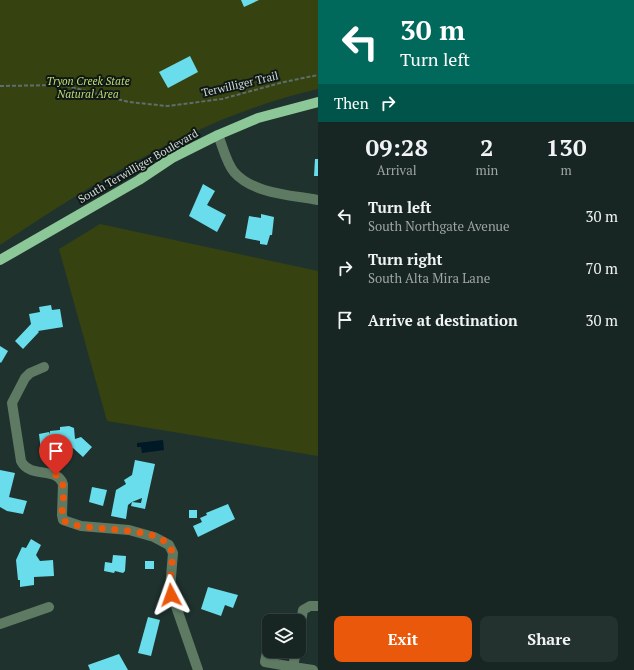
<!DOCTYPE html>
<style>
:root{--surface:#172622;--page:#24322f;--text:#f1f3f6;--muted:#9ea5a5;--line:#364340;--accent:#ea580c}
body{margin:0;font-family:"PT Serif",serif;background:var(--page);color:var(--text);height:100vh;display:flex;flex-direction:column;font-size:15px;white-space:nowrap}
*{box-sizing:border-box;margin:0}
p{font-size:13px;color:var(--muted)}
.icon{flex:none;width:22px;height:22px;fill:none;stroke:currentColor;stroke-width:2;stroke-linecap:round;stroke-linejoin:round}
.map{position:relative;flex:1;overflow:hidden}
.sheet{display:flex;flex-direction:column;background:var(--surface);width:316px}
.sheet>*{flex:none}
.guide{background:#00695c;color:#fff;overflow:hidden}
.controls{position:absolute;left:262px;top:614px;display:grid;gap:8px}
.controls a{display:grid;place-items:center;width:44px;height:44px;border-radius:8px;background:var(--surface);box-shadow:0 1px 3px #0004,0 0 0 1px var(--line);font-size:20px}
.pin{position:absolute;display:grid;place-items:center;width:34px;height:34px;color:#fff;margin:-41px -17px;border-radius:50% 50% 50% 0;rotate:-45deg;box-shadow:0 0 4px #0007}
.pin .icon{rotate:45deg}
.me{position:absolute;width:44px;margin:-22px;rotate:356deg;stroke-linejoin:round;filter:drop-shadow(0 0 3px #0008)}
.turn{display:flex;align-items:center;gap:14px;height:84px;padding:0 16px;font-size:18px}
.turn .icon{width:52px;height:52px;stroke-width:2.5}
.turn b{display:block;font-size:28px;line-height:34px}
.then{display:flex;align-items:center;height:38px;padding:0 16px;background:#0003;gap:8px;font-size:15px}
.eta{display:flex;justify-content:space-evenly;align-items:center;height:68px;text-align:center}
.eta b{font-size:24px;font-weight:700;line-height:28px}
.button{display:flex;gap:8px;margin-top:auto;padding:8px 16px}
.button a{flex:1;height:46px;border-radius:8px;background:var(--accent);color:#fff;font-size:16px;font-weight:700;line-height:46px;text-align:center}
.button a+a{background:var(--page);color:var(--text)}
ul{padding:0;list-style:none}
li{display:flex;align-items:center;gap:12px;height:52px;padding:0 16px}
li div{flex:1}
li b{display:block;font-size:15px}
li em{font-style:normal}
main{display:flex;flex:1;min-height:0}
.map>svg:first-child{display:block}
.green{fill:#364310}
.water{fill:#001926}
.building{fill:#69ddeb;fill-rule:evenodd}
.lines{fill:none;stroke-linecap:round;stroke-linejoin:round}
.path{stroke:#5e6e6b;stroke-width:2;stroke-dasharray:4 2;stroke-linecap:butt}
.minor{stroke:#5e7a63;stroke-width:10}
.major{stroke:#8cc798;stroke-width:10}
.route{stroke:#ea580c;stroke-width:7;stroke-dasharray:0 12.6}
.labels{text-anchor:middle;stroke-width:4;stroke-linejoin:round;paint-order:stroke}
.park-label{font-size:11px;font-style:italic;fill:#c0dc73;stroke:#101816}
.street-label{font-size:11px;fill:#d0dbd8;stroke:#101816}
</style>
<main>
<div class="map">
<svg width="318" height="670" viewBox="0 0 318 670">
<rect width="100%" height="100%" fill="#1f322e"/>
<g class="green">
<path d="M0 0H318V89C201 116 99 179 0 245Z"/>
<path d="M100 224 318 271V456L107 421 59 249Z"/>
</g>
<path class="water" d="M163 440 164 450 142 453 141 447H137V443Z"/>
<g class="building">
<path d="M241 0H259L244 7Z"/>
<path d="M190 56 198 72 168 88 159 72Z"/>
<path d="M315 159H318V176H314Z"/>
<path d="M203 184 215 191 207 205 226 215 217 232 189 216Z"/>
<path d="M261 214 274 217 272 235H270L267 245 260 244V241L245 238 249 216 261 218Z"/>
<path d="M51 305 52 310 60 309 63 327 38 331 39 332 23 349 15 341 31 324 29 314 40 312 39 307Z"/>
<path d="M0 346 8 351 1 363 0 362Z"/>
<path d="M69 426 74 428 75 439 81 437 92 447 83 457 73 448 64 449V451H41L39 434 49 432 50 434V431L60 430V427Z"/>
<path d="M135 460 155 464 145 509 131 506 132 502 128 505 126 519 111 516 116 490 126 484 124 480 132 475ZM142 498 141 503 132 502Z"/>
<path d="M0 470 15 473 9 497 27 501 23 514 7 511 0 507Z"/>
<path d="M92 487 107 490 103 506 89 502Z"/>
<path d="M228 504 235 519 198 537 193 526 202 522 200 518 207 515 206 513Z"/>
<rect x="189" y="510" width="8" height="8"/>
<path d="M31 539 41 545 36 555 40 561 53 560 54 576 34 577V585L20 587V580H18L16 560 22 547 26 548Z"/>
<path d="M113 555 126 556 125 571 123 573 115 571 114 573 104 571 105 562 112 563Z"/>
<rect x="145" y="561" width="9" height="8"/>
<path d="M208 587 238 595 233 608 225 605 221 616 201 609Z"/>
<path d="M148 617 160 620 151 656 138 653Z"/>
<path d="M119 654 128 670H90L88 665Z"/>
</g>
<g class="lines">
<path class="path" d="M0 86 63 85 129 102 167 106 222 99 284 82 318 75"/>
<g class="minor">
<path d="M218 135C223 147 226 162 234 172 253 194 292 195 318 200"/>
<path d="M44 367 30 373 25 378 12 403 21 461C30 479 57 466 63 484L62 515 63 520 81 526 129 530 154 537 169 545 173 553 170 589 198 670"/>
<path d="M0 624 49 607"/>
<path d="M299 634 303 610 310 606H318"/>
<path d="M269 641 265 662 293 667"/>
<path d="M296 651 293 667 313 670"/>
</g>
<path class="major" d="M0 260 139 180 172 158 218 135 258 118 318 102"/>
</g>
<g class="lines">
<path class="route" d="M56 475C68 481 62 503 62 515L63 520C84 535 159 522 171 549 175 557 168 580 171 595"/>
</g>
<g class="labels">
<g class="park-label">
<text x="88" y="85">Tryon Creek State<tspan x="88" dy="13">Natural Area</tspan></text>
</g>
<g class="street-label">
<text transform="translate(240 84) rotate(-13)" y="4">Terwilliger Trail</text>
<text transform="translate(138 166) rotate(-30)" y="4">South Terwilliger Boulevard</text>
</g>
</g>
</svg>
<div class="controls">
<a><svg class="icon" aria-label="layers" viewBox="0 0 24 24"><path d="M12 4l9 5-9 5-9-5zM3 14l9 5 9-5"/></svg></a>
</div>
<div class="pin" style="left:56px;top:475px;background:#d93025"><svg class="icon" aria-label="arrive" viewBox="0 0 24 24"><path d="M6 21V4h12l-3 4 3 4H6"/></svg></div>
<svg class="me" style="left:171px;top:595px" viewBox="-20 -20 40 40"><path d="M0-17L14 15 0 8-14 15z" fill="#ea580c" stroke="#fff" stroke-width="4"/></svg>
</div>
<section class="sheet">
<div class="guide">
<div class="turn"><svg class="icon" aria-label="left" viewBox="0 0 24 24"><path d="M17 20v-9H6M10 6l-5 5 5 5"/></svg><div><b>30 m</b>Turn left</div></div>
<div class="then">Then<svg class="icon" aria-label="right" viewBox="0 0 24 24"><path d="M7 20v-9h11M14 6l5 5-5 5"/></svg></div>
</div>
<div class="eta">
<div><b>09:28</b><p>Arrival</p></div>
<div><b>2</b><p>min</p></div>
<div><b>130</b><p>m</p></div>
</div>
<ul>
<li><svg class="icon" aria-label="left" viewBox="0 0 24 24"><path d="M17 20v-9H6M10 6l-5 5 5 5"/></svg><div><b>Turn left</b><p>South Northgate Avenue</p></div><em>30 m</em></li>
<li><svg class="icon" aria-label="right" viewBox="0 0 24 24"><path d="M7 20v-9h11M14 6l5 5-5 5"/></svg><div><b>Turn right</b><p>South Alta Mira Lane</p></div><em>70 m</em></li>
<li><svg class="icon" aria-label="arrive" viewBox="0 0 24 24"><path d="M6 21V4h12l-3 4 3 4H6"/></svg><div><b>Arrive at destination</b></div><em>30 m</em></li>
</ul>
<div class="button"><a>Exit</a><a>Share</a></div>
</section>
</main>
